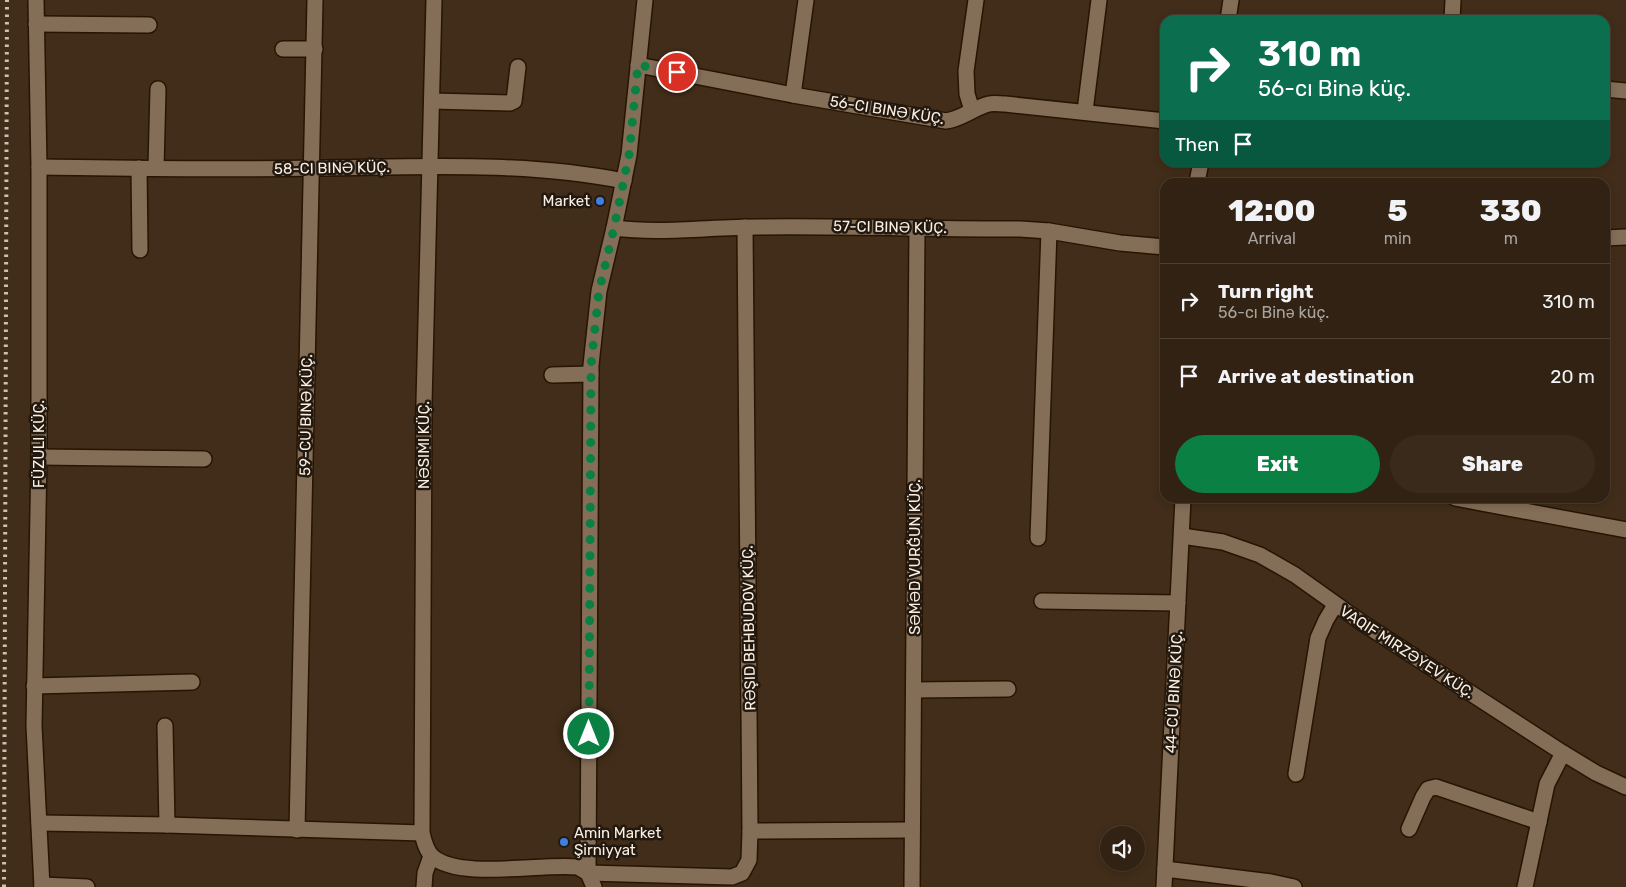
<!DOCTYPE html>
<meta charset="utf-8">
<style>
:root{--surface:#312213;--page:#392a1c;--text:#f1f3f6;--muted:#a8a4a0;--line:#4c3f33;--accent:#0b8043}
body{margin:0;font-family:Rubik,sans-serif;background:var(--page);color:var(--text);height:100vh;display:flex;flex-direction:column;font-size:19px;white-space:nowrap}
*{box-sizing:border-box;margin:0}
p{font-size:16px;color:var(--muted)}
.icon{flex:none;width:28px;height:28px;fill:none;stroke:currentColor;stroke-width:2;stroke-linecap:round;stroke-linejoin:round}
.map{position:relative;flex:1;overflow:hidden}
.panel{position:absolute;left:1160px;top:178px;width:450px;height:325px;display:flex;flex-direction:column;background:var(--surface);border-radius:15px;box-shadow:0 2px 8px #0003,0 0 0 1px var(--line)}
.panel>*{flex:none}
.hud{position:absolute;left:1160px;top:15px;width:450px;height:152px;border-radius:15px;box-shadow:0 2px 8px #0003,0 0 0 1px var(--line);background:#0b6e4f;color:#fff;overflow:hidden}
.tools{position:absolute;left:1100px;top:826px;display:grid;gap:10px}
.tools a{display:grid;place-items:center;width:45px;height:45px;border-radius:50%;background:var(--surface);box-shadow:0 2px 8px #0003,0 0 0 1px var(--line);font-size:25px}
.pin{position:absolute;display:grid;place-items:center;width:42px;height:42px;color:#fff;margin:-21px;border:2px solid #fff;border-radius:50%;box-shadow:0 1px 5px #0007}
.me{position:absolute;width:55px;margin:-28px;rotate:0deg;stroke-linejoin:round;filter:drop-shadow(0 0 4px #0008)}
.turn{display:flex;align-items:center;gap:18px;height:105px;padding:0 15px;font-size:22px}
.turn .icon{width:65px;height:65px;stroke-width:2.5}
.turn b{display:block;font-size:35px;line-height:42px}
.then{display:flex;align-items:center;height:48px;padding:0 15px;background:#0003;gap:10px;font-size:19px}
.eta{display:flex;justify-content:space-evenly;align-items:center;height:85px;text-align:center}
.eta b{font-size:30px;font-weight:800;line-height:35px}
.primary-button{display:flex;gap:10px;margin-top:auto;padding:10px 15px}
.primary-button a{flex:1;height:58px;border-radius:30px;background:var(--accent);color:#fff;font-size:20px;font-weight:800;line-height:58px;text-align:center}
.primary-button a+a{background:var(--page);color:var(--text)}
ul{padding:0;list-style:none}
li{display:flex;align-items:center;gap:15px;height:75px;padding:0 15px;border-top:1px solid var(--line)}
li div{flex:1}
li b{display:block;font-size:19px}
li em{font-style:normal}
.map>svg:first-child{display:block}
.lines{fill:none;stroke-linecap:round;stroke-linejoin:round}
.minor-casing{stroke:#271502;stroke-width:18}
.tertiary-casing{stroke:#271502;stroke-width:18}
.minor{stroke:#856e58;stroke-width:15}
.tertiary{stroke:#856e58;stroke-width:15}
.rail{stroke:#cfc1b2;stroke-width:4;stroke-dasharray:2.5 5;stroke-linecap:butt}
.route{stroke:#0b8043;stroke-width:9;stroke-dasharray:0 16.2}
.shop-dot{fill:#3f7fe0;stroke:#21180f;stroke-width:2}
.labels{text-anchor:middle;stroke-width:5;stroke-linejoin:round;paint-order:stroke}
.street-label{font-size:15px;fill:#fcefe2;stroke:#21180f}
.poi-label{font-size:15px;fill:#fcefe2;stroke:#21180f;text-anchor:end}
</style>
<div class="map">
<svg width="1626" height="887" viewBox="0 0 1626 887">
<rect width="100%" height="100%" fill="#412d19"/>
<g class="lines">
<defs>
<g id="minor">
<path d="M645 0 629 155 614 228 599 291 591 365 588 873 732 877 742 873 749 860 750 831 745 227"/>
<path d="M1452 20 1453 0"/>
<path d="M36 24 149 25"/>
<path d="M283 49H315"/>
<path d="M638 65 793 95 946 121C962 119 973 108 989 104 994 103 1000 104 1005 104L1165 121"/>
<path d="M1605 89 1626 91"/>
<path d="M793 95 806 0"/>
<path d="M432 101 510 103 514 101 518 67"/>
<path d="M972 110 967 94 966 71 976 0"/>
<path d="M1085 111 1099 0"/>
<path d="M39 167C131 168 223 170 315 168 418 167 523 161 624 181"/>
<path d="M139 168 140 250"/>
<path d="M156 168 158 89"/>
<path d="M614 228C661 234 710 227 758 227 845 226 933 229 1020 229L1049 231 1120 243 1165 247"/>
<path d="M1605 238 1626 237"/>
<path d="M552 375 591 374"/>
<path d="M39 457 204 459"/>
<path d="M1455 498 1626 530"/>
<path d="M1182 536 1223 542 1260 555 1295 575 1361 622 1563 753 1596 773 1626 787"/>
<path d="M1038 538 1049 231"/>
<path d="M1042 601 1178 603"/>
<path d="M34 686 192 682"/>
<path d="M914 690 1008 689"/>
<path d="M165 726 167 825"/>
<path d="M1296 774 1318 638 1326 620 1335 605"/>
<path d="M39 823 167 825 422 833"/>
<path d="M1409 829 1423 797 1428 789 1436 787 1539 822"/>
<path d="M297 830 315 0"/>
<path d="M750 831 912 830"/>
<path d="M1165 869 1271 882 1294 887"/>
<path d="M42 885 87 887"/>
<path d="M424 887 425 873 431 856"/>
<path d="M912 887 917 228"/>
<path d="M1525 887 1547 784 1563 753"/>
</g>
<g id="tertiary">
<path d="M36 0 39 167V457L34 726 42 887"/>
<path d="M434 0 424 403 422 833C424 841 426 851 433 857 461 880 541 863 578 867L588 873 594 887"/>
<path d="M1228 20 1231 0"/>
<path d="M1197 182 1201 162"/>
<path d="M1164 887 1183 498"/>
</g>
</defs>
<use href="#minor" class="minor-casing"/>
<use href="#tertiary" class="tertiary-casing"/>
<use href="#minor" class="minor"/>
<use href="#tertiary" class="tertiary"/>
<path class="rail" d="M4 887 7 0"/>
</g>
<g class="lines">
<path class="route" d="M589 734 591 365 599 291 614 228 629 155 638 65 677 72"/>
</g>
<g class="shop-dot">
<circle cx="600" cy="201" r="5"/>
<circle cx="564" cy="842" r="5"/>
</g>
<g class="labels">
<g class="street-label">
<text transform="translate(887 110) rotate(9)" y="5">56-CI BINƏ KÜÇ.</text>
<text transform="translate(332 168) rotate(-1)" y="5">58-CI BINƏ KÜÇ.</text>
<text transform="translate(890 227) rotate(1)" y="5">57-CI BINƏ KÜÇ.</text>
<text transform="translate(306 415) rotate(-89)" y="5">59-CU BINƏ KÜÇ.</text>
<text transform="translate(39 444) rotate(-90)" y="5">FÜZULI KÜÇ.</text>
<text transform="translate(424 445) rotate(-90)" y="5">NƏSIMI KÜÇ.</text>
<text transform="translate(915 557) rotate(-90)" y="5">SƏMƏD VURĞUN KÜÇ.</text>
<text transform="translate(749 628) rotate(-91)" y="5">RƏŞID BEHBUDOV KÜÇ.</text>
<text transform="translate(1407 652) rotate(33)" y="5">VAQIF MIRZƏYEV KÜÇ.</text>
<text transform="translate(1174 692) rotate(-87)" y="5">44-CÜ BINƏ KÜÇ.</text>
</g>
<g class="poi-label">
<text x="590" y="206">Market</text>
<text x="574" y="838" text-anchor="start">Amin Market<tspan x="574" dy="17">Şirniyyat</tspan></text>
</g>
</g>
</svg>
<div class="tools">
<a><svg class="icon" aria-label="sound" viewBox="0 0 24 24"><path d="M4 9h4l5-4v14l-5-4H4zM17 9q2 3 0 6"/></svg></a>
</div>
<div class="pin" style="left:677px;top:72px;background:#d93025"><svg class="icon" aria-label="arrive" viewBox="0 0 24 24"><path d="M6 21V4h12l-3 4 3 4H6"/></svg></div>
<svg class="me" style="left:589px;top:734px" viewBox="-20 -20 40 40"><circle r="17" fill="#0b8043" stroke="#fff" stroke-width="3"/><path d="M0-11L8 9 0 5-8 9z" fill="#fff"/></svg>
<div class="hud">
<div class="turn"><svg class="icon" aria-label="right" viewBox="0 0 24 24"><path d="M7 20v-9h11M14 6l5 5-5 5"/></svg><div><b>310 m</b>56-cı Binə küç.</div></div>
<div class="then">Then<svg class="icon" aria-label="arrive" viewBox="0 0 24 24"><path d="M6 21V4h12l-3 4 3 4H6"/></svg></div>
</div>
<section class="panel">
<div class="eta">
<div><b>12:00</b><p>Arrival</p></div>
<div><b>5</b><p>min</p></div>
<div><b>330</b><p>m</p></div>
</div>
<ul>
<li><svg class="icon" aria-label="right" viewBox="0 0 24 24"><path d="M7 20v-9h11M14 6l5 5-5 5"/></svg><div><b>Turn right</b><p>56-cı Binə küç.</p></div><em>310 m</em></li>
<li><svg class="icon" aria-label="arrive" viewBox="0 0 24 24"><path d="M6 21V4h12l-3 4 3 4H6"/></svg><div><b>Arrive at destination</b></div><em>20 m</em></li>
</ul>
<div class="primary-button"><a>Exit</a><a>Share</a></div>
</section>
</div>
